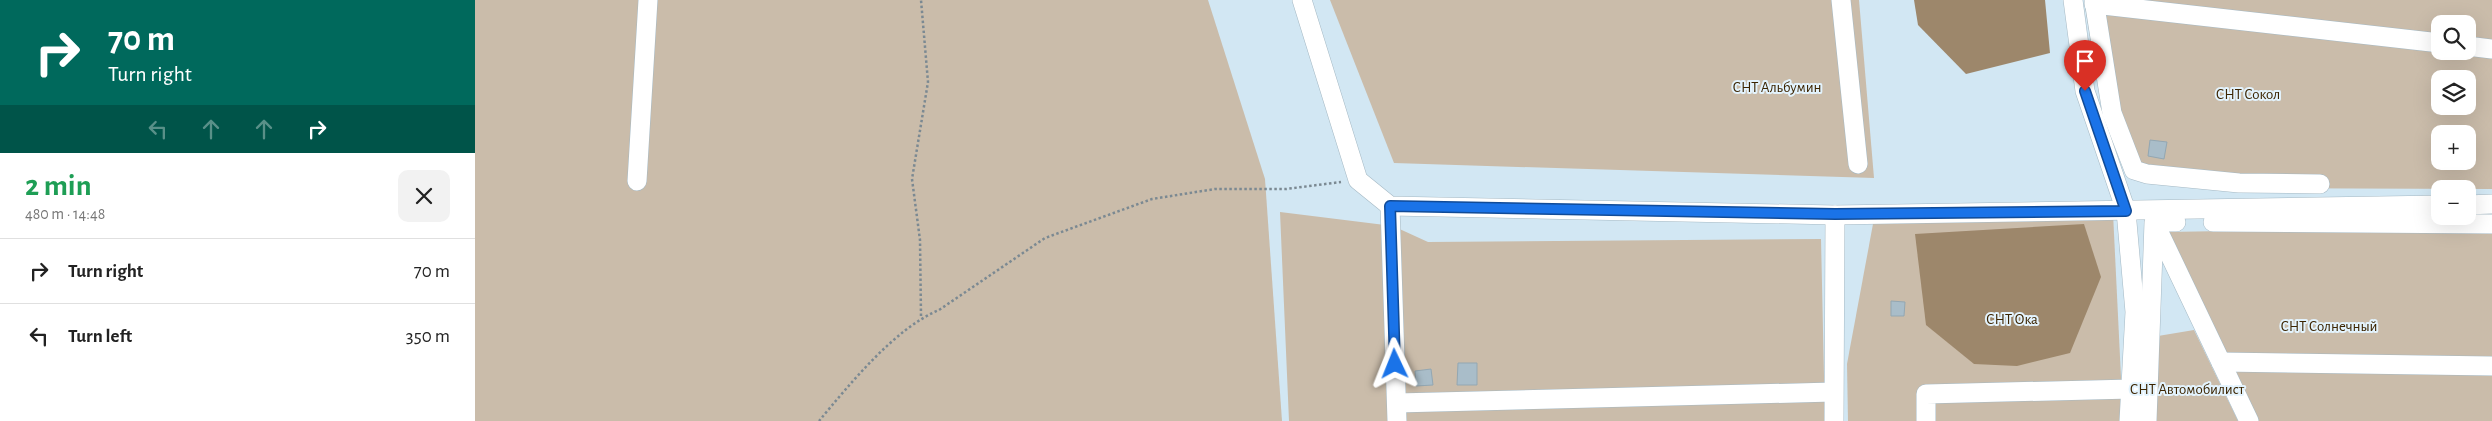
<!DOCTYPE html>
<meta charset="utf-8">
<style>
:root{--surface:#fff;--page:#f2f2f2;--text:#222;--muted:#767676;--line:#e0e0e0}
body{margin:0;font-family:"Alegreya Sans",sans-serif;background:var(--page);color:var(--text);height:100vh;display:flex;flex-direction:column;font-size:19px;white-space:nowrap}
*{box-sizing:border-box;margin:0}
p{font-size:16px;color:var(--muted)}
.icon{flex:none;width:28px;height:28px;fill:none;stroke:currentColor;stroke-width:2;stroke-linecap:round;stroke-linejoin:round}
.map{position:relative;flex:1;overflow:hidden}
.side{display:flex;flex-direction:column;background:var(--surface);width:475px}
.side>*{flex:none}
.hud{background:#00695c;color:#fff;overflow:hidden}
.controls{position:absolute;left:1956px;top:15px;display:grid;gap:10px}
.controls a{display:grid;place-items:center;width:45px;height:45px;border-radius:10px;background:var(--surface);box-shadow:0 5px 20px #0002;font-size:25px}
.pin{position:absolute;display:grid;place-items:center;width:42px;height:42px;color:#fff;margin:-51px -21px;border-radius:50% 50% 50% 0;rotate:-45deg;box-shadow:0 0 5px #0007}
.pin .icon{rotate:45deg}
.me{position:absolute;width:55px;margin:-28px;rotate:358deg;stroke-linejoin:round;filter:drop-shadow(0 0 4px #0008)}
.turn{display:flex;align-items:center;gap:18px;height:105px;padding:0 25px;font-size:22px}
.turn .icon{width:65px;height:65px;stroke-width:2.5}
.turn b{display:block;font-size:35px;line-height:42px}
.lanes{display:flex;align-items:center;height:48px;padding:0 25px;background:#0003;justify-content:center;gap:25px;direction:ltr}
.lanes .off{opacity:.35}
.round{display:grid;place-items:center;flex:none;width:52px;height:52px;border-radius:10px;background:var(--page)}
.overview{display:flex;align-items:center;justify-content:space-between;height:85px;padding:0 25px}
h1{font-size:30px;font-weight:600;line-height:38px;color:#1e9e55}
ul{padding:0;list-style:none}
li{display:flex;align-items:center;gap:15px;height:65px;padding:0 25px;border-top:1px solid var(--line)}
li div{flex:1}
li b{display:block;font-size:19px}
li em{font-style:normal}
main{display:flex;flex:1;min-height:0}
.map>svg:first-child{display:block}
.green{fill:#cabcaa;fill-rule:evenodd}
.water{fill:#9d876b}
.building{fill:#a9bdc9;stroke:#93a7b2}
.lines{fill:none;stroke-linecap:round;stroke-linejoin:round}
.minor-casing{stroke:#a5b9c4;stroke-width:20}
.path{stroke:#7b8992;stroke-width:2.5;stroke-dasharray:2.5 2.5;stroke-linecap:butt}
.minor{stroke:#fff;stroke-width:19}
.route-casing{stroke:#114b97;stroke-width:12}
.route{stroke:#1a73e8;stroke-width:9}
.labels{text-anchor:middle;stroke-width:4;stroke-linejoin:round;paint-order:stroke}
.park-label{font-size:15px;fill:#3c2400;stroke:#e3f3fd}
</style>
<main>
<section class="side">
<div class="hud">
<div class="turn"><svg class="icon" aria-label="right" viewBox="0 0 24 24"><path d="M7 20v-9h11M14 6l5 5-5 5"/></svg><div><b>70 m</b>Turn right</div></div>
<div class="lanes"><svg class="icon off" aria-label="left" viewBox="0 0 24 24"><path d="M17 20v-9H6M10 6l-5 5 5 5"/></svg><svg class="icon off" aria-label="ahead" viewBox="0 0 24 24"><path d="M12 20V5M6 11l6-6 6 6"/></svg><svg class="icon off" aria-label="ahead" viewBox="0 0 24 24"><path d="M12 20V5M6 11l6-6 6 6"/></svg><svg class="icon" aria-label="right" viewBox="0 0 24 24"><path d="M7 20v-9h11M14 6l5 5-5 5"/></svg></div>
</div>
<div class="overview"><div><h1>2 min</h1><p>480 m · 14:48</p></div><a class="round"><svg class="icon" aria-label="close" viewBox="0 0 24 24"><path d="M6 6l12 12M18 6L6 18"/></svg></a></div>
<ul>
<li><svg class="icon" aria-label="right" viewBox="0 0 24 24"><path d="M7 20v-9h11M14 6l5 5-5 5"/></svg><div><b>Turn right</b></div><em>70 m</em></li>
<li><svg class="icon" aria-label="left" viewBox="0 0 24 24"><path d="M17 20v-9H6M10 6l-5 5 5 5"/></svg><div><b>Turn left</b></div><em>350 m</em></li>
</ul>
</section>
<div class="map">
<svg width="2017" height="421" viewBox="0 0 2017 421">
<rect width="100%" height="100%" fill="#d2e7f3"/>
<g class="green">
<path d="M0 0H733L790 179 807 421H0Z"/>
<path d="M855 0H1384L1399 178 919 163Z"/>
<path d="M1609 0H2017V189L1768 188 1656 175 1624 92ZM1965 24H1992V51H1965ZM1965 79H1992V106H1965ZM1965 134H1992V161H1965Z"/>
<path d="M805 212 918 226 953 242 1346 239 1350 421H814Z"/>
<path d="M1638 213 1647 398 1646 421H1373L1372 364 1398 224Z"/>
<path d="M1751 231 2017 232V421H1782L1692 232Z"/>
<path d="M1719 330 1763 421H1678L1683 336Z"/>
</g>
<g class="water">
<path d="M1439 0H1570L1575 53 1491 74 1443 25Z"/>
<path d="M1609 224 1626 277 1595 353 1542 366 1499 364 1451 325 1440 234Z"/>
</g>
<g class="building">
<path d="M1675 140 1692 142 1689 159 1673 156Z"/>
<path d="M1416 301 1430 302 1429 316H1416Z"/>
<path d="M983 363H1002V385H982Z"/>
<path d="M956 369 958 385 941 386 940 371Z"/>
</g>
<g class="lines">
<defs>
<g id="minor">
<path d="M827 0 883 180 915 206 1360 215 1965 205"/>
<path d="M1366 0 1383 164"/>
<path d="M1598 0 1610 91 1651 211 1660 312 1654 421"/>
<path d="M1619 0 1637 113 1659 170 1672 174 1764 183 1845 184"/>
<path d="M1619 4 1965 43"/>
<path d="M1992 46 2017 49"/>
<path d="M162 181 173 0"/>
<path d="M1992 205 2017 204"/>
<path d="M915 206 922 421"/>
<path d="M1738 222 2017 224"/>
<path d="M1681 226 1774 421"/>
<path d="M1746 362 2017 366"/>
<path d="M922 403 1358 392"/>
<path d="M1359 421 1360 215"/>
<path d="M1451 421V394L1656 389"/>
<path d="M1672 421 1679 222H1701"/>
</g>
</defs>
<use href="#minor" class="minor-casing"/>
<g class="path">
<path d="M446 316 445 240 437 179 453 82 446 0"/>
<path d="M344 421C374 385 420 328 464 310L570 238 677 199 740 189H811L866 182"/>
</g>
<use href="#minor" class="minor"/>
</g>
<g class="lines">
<defs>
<path id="route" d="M920 364 915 206 1360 214 1651 211 1610 91"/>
</defs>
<use href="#route" class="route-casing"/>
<use href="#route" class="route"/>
</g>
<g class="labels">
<g class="park-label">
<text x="1302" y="92">СНТ Альбумин</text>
<text x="1773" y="99">СНТ Сокол</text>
<text x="1537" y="324">СНТ Ока</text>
<text x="1854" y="331">СНТ Солнечный</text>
<text x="1712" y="394">СНТ Автомобилист</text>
</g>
</g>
</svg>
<div class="controls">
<a><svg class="icon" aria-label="search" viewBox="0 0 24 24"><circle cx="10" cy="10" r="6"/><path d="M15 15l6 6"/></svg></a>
<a><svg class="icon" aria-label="layers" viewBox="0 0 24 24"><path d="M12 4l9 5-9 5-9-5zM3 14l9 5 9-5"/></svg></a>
<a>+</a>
<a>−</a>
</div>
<div class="pin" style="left:1610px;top:91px;background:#d93025"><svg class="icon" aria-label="arrive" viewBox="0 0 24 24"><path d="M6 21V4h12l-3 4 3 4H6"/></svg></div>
<svg class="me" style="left:920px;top:364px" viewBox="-20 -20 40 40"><path d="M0-17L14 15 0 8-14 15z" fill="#1a73e8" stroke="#fff" stroke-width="4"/></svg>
</div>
</main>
